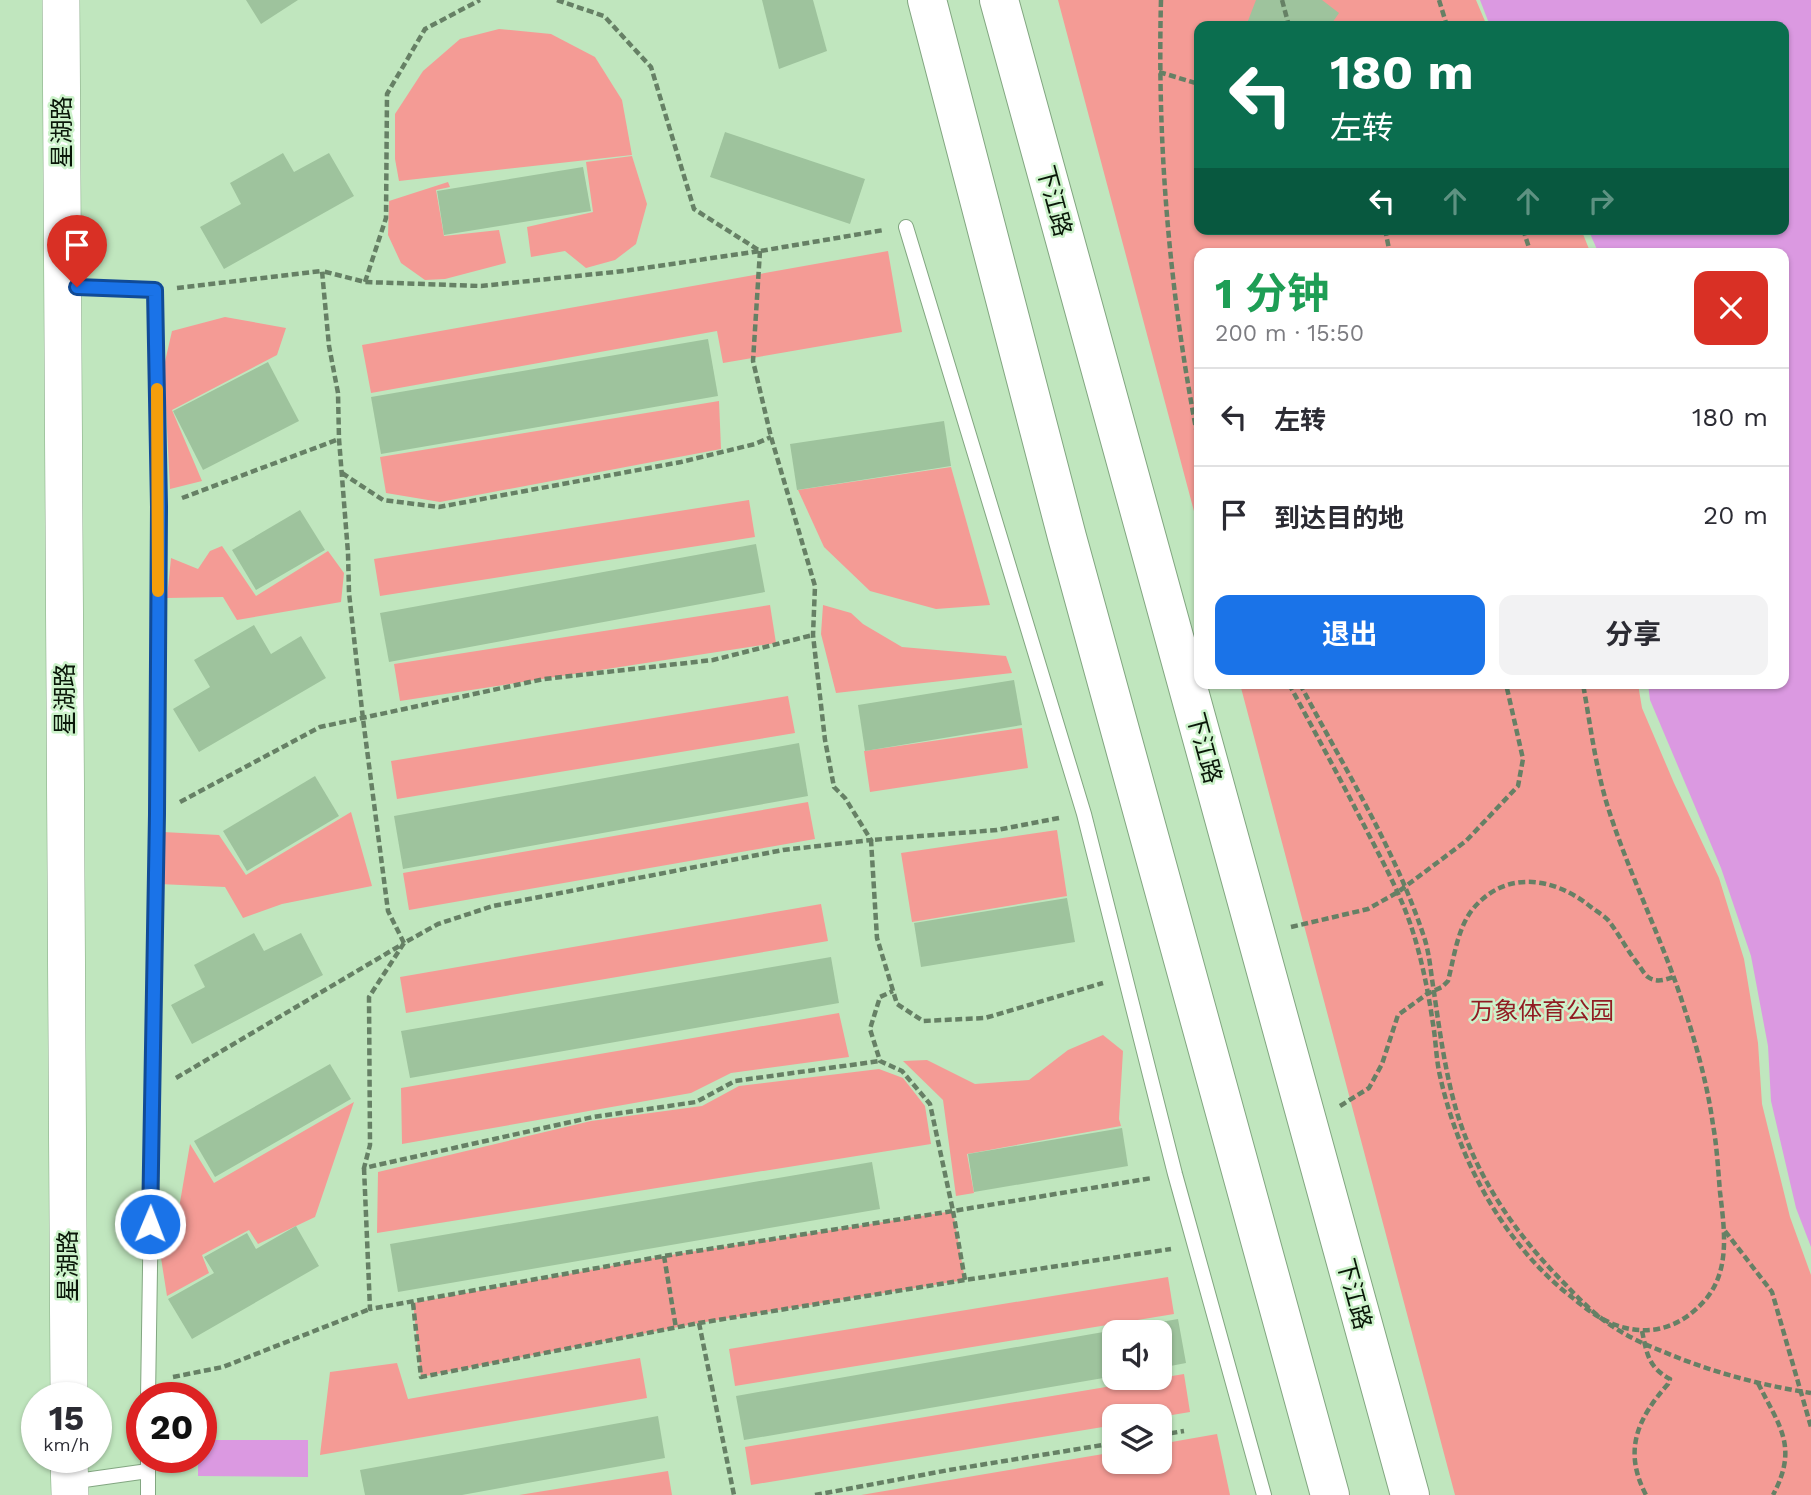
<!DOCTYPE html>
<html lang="zh">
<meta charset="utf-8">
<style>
:root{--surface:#fff;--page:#f2f2f3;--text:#2b2b33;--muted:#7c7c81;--line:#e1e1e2;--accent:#1a73e8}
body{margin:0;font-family:"Work Sans","Noto Sans SC",sans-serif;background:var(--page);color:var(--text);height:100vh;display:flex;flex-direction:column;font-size:26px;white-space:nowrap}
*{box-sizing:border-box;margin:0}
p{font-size:23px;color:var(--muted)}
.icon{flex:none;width:38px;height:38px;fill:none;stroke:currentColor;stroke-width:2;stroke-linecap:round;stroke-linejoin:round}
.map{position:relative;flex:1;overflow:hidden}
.panel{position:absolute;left:1194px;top:248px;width:595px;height:441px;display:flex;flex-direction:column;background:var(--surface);border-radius:14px;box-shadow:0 2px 5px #0004}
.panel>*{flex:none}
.top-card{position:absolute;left:1194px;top:21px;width:595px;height:214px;border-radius:14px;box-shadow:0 2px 5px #0004;background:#0b6e4f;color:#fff;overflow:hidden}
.fabs{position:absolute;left:1102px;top:1320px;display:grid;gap:14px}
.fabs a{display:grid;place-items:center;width:70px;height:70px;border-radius:14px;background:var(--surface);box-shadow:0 2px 5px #0004;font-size:35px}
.speed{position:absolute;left:21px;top:1382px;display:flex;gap:14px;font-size:35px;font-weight:700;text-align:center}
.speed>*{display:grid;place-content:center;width:91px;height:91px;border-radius:50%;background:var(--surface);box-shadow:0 2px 5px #0004;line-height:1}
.speed small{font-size:18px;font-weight:400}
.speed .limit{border:10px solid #d22;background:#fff;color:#111}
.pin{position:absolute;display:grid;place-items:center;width:60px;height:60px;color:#fff;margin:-72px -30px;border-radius:50% 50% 50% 0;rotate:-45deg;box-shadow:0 0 7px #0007}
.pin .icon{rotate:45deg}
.me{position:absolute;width:77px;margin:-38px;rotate:1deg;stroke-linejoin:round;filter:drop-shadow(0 0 5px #0008)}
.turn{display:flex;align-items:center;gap:24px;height:147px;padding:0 21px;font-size:32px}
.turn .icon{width:91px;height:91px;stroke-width:2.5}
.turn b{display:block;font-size:49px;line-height:60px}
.lanes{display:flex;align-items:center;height:66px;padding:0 21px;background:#0003;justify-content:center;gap:35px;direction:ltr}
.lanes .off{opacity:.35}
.round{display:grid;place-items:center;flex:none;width:74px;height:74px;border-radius:14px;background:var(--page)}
.head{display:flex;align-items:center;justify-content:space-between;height:119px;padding:0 21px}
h1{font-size:42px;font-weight:700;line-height:52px;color:#1e9e55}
.cta{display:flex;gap:14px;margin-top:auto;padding:14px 21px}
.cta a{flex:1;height:80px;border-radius:14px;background:var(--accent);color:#fff;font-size:28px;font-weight:700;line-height:80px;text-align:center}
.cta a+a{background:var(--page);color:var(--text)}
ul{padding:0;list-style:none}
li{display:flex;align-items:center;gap:21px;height:98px;padding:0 21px;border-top:2px solid var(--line)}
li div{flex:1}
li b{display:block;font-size:26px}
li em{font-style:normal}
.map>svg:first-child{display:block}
.green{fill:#f49b95}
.water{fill:#db99e1}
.building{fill:#9ec39d}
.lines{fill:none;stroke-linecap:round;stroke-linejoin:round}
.service-casing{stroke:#82a681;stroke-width:16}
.tertiary-casing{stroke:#82a681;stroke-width:38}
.secondary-casing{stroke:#82a681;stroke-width:40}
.path{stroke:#668065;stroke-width:4.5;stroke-dasharray:7 3.5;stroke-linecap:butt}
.service{stroke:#fff;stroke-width:14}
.tertiary{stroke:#fff;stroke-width:37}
.secondary{stroke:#fff;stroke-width:38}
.path-bridge{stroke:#668065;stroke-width:4.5;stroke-dasharray:7 3.5;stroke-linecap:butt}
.route-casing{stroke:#114b97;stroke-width:18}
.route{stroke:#1a73e8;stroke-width:12}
.slow{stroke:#f59e0b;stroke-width:12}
.labels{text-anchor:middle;stroke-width:5;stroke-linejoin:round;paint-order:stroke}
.street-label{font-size:24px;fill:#0a1709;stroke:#cdf3cb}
.park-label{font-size:24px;fill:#911c23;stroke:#cdf3cb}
</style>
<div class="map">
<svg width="1811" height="1495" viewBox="0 0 1811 1495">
<rect width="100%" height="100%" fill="#c0e6be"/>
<g class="green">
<path d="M1058 0H1476L1487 26H1199V229H1581L1591 254H1199V530Z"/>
<path d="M499 29 551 34 595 57 622 100 632 155 399 181 395 159V114L423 71 460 39Z"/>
<path d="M632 156 647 204 636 244 615 260 586 268 565 251 531 257 527 227 593 212 586 162Z"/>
<path d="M448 182 450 187 436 190 444 236 499 230 506 263 445 279 425 280 401 263 388 235 389 201Z"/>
<path d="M888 251 902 332 723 363 717 331 371 393 362 345Z"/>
<path d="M225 317 286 328 277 355 172 410 202 481 170 489 164 366 172 331Z"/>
<path d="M719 401 721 449 440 502 386 493 380 457Z"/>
<path d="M951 467 990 605 936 609 870 591 824 547 798 490Z"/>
<path d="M749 500 755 537 380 596 374 559Z"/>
<path d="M222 546 256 596 328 551 344 573 341 602 237 620 223 597 167 598 171 558 198 569 210 551Z"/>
<path d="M770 605 776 643 400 701 394 664Z"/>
<path d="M823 605 851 613 863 624 902 647 1006 656 1012 673 836 693 821 634Z"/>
<path d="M1240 684H1638L1642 708 1674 783 1719 878 1744 959 1758 1043 1762 1104 1790 1217 1811 1275V1495H1455Z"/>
<path d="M788 696 795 733 397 799 391 761Z"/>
<path d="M1022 728 1028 768 870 792 864 751Z"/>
<path d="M808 802 815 839 409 910 403 873Z"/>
<path d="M351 812 372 886 282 904 243 918 225 887 159 884 163 832 219 835 246 875Z"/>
<path d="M1057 830 1067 896 912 922 901 853Z"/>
<path d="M821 904 828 941 406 1013 400 977Z"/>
<path d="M839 1013 849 1057 731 1073 691 1093 402 1144 401 1088Z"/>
<path d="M1103 1035 1123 1051 1119 1119 1121 1126 967 1154 974 1193 956 1196 943 1100 903 1061 927 1060 975 1084 1029 1080 1068 1050Z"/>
<path d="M879 1069 903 1078 925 1106 931 1144 377 1233 378 1172 591 1121 702 1106 739 1086Z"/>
<path d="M354 1102 315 1217 258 1244 249 1230 202 1255 209 1273 167 1296 155 1220 178 1214 190 1144 214 1183Z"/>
<path d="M953 1211 965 1280 699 1323 421 1377 413 1303 664 1256Z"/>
<path d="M1168 1277 1174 1314 735 1386 729 1349Z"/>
<path d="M640 1358 647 1398 320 1455 330 1372 397 1363 408 1399Z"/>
<path d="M1184 1374 1190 1412 1160 1417V1416H1115V1425L751 1485 745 1447Z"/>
<path d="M1217 1434 1230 1495H861L1115 1452V1461H1160V1444Z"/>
<path d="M668 1471 672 1495H519Z"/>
</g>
<g class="water">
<path d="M1480 0H1811V1247L1796 1208 1771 1101 1768 1046 1751 956 1721 868 1650 700 1648 684H1783V254H1599L1588 229H1783V26H1490Z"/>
<path d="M201 1440H308V1477L198 1476V1458H201Z"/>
</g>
<g class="building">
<path d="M246 0H298L261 24Z"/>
<path d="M762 0H813L827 51 779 69Z"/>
<path d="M1256 0H1322L1339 13 1330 26H1246Z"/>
<path d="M725 132 865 179 850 224 710 177Z"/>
<path d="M283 153 294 172 329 153 354 196 224 269 200 227 241 204 230 183Z"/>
<path d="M583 167 591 211 444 235 437 191Z"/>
<path d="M708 339 718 396 381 454 371 397Z"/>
<path d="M268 362 299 421 203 470 173 411Z"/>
<path d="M944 421 951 466 797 490 790 444Z"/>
<path d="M300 510 325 550 256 590 232 550Z"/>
<path d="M756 544 765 592 389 662 380 613Z"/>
<path d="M254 625 271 654 301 636 326 678 199 752 173 709 210 687 194 660Z"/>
<path d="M1014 680 1022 725 865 751 858 705Z"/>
<path d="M799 743 808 796 403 869 394 816Z"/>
<path d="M315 776 339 816 247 871 223 831Z"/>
<path d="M1067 898 1075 942 921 967 914 923Z"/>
<path d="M254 933 264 951 301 933 323 975 192 1044 171 1005 205 987 194 965Z"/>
<path d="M831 957 839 1003 410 1078 401 1031Z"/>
<path d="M330 1064 351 1099 215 1177 194 1141Z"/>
<path d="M1122 1128 1128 1166 974 1192 968 1154Z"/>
<path d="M872 1162 880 1209 398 1292 390 1244Z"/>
<path d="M296 1226 319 1266 192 1339 168 1299 214 1273 204 1257 247 1233 256 1249Z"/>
<path d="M1178 1319 1186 1363 1160 1368V1332H1115V1376L744 1440 736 1396Z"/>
<path d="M658 1416 665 1458 462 1495H365L360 1470Z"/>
</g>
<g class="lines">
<defs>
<g id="service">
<path d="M906 227 1084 814 1175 1174 1264 1495"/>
<path d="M64 287 155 290 159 507 157 814 148 1398"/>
<path d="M148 1458V1495"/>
<path d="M70 1482 148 1471"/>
</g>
<g id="tertiary">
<path d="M61 0 69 1398"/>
<path d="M69 1458 70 1495"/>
</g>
<g id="secondary">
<path d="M927 0 1067 537 1330 1495"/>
<path d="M999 0 1410 1495"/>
</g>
</defs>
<use href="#service" class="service-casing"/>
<use href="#tertiary" class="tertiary-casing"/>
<use href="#secondary" class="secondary-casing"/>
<g class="path">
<path d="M557 0 604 16 651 67 694 209 760 251 884 230"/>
<path d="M1161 0C1157 149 1170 298 1199 444"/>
<path d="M1282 0 1289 26"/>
<path d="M1439 0 1447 26"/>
<path d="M1159 72 1199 84"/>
<path d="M1385 229 1390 254"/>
<path d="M1523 229 1531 254"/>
<path d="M760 251 753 361 771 437 815 586 813 635 825 740 834 787 845 798 871 840 783 850 493 906 438 924 404 943 388 911 363 719 349 593 348 553 339 439 338 393 329 346 322 271 365 282 481 286 624 271Z"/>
<path d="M365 282 386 218 387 94 425 29 480 0"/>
<path d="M177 288 322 271"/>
<path d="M342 473 383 500 439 507 681 462 755 444 771 437"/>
<path d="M182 498 339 439"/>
<path d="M1289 684C1316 734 1343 784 1369 835 1384 864 1399 892 1410 923 1421 955 1428 990 1433 1024 1436 1041 1436 1059 1440 1076 1458 1157 1500 1237 1564 1291 1582 1305 1592 1315 1613 1324 1649 1338 1681 1328 1706 1299 1731 1269 1724 1227 1720 1192 1718 1169 1717 1147 1713 1125 1707 1081 1694 1037 1680 995 1658 930 1626 867 1606 801 1595 763 1590 723 1583 684"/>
<path d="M180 802 320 727 544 679 713 660 813 635"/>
<path d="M1059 818 997 830 871 840 877 938 897 1004 923 1021 985 1018 1103 983"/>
<path d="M1291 927 1368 909 1398 892 1466 841 1518 786 1523 759 1506 684"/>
<path d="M404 943 369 997 370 1145 364 1168 593 1117 696 1102 735 1081 880 1061"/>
<path d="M176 1078 401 945"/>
<path d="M1340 1106 1369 1088 1382 1064 1398 1015 1427 994 1442 987 1448 981C1454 958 1457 930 1472 910 1505 869 1554 877 1591 907 1596 911 1603 915 1608 920 1619 934 1627 950 1638 964 1641 968 1644 974 1648 977 1656 983 1665 980 1673 977"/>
<path d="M364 1168 370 1309 664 1256 953 1211 930 1104 902 1071 880 1061 870 1029 880 997 893 991"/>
<path d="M1725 1231 1772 1292 1811 1427"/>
<path d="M664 1256 676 1328"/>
<path d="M965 1280 953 1211 1152 1178"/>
<path d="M413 1303 421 1377 699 1323 965 1280 1171 1249"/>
<path d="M699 1323 734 1495"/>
<path d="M1642 1331C1647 1354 1648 1367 1670 1379L1668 1384C1637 1419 1623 1451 1646 1495"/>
<path d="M173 1377 223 1367 370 1309"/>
<path d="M1758 1383C1779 1426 1799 1446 1773 1495"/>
<path d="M1160 1435 1184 1431"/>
<path d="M815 1495 949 1470 1115 1443"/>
</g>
<use href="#service" class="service"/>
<use href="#tertiary" class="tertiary"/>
<use href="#secondary" class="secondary"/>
<path class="path-bridge" d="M1300 684C1344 768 1396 850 1425 940 1430 957 1431 975 1434 992 1440 1034 1446 1077 1458 1116 1479 1181 1517 1236 1565 1284 1579 1299 1595 1315 1612 1326 1628 1337 1646 1345 1664 1352 1711 1372 1760 1385 1811 1393"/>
</g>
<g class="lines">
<defs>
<path id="route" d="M77 287 155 290 159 507 157 814 150 1224"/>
</defs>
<use href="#route" class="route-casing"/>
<use href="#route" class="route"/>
<path class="slow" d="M157 389 158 591"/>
</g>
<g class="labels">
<g class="street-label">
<text transform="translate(62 132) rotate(-90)" y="8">星湖路</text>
<text transform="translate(1054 201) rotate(75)" y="8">下江路</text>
<text transform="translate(65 699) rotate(-90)" y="8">星湖路</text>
<text transform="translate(1204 748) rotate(75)" y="8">下江路</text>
<text transform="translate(68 1266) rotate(-90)" y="8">星湖路</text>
<text transform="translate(1354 1294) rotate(75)" y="8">下江路</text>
</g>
<g class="park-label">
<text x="1542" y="1019">万象体育公园</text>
</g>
</g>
</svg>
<div class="fabs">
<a><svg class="icon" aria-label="sound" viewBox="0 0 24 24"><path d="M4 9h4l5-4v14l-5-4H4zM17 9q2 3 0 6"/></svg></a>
<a><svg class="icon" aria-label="layers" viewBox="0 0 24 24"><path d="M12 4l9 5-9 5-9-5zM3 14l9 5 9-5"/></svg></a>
</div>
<div class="speed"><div>15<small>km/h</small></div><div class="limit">20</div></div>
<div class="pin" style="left:77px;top:287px;background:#d93025"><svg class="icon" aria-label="arrive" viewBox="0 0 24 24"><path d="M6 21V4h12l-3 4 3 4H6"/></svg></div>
<svg class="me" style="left:150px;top:1224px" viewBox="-20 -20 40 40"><circle r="17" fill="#1a73e8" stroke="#fff" stroke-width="3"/><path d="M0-11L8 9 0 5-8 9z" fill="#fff"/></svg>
<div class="top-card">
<div class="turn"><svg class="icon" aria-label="left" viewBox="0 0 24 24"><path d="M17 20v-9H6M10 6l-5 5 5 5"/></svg><div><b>180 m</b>左转</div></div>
<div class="lanes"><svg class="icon" aria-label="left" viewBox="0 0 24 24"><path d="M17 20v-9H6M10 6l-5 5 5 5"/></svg><svg class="icon off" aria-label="ahead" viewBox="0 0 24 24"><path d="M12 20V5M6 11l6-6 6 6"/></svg><svg class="icon off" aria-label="ahead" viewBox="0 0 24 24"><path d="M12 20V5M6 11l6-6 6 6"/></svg><svg class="icon off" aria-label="right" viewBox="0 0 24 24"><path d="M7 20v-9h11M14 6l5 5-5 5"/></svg></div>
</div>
<section class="panel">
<div class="head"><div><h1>1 分钟</h1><p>200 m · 15:50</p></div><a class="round" style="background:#d93025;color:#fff"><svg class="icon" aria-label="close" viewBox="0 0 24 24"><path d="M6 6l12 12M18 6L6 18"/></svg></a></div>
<ul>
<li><svg class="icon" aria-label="left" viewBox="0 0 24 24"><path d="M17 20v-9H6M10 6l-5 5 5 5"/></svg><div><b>左转</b></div><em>180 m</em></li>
<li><svg class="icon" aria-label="arrive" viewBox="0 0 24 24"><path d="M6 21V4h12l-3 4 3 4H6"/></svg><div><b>到达目的地</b></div><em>20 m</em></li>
</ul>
<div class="cta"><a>退出</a><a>分享</a></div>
</section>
</div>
